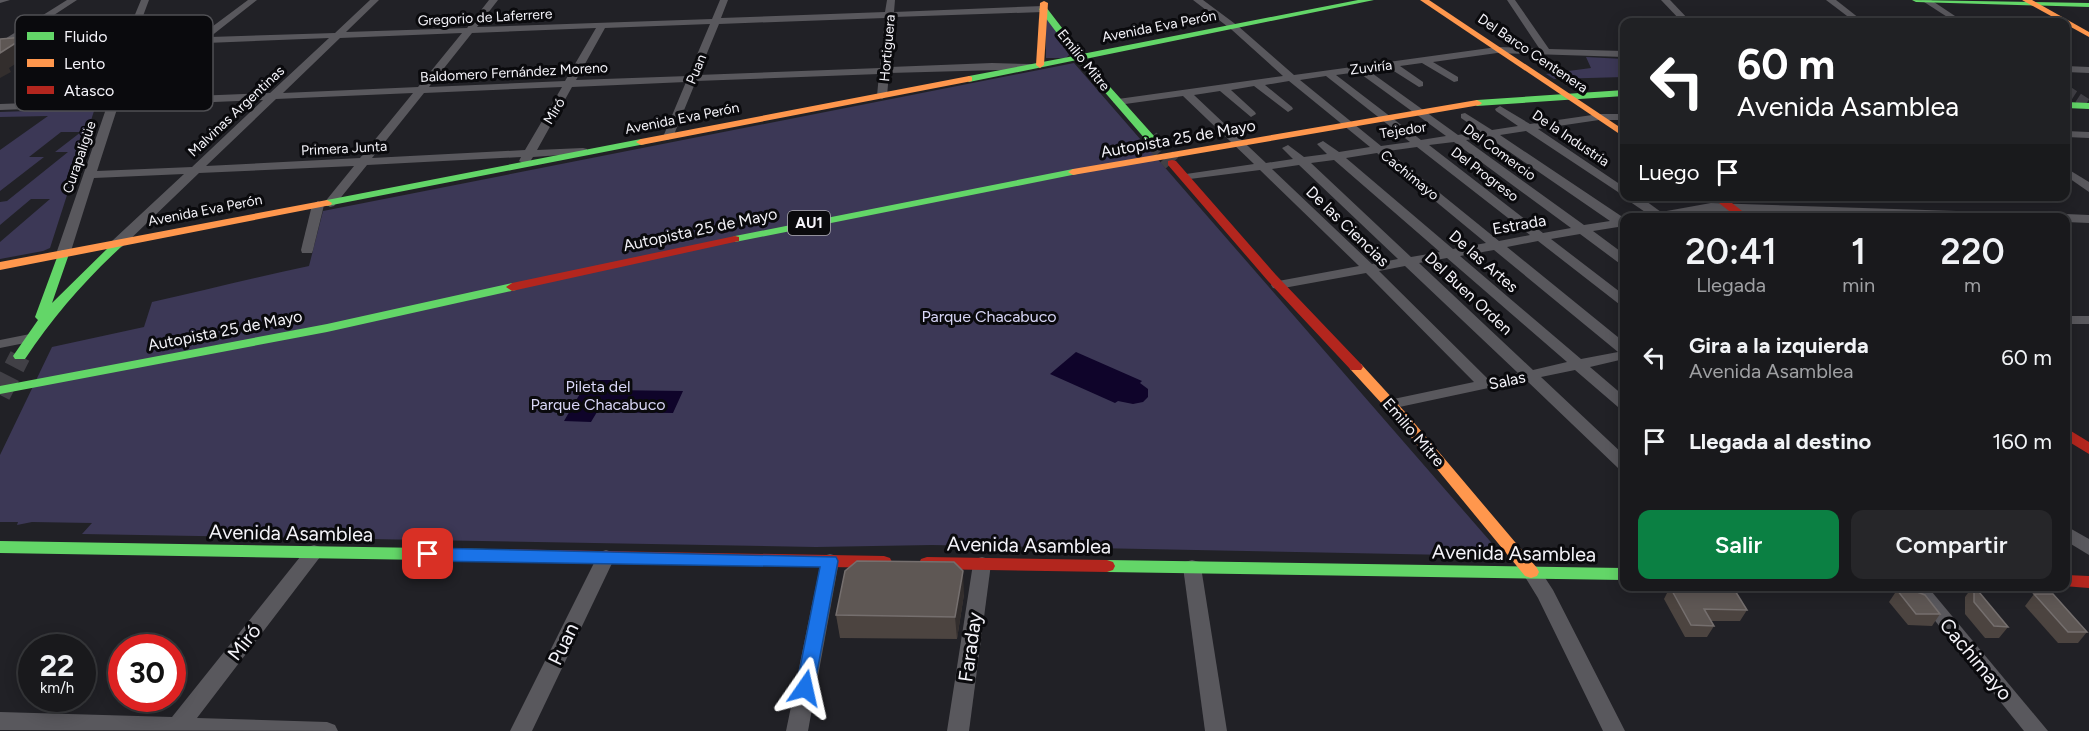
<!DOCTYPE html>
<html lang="es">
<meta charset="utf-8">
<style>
:root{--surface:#19191c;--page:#262629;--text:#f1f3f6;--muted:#9fa0a3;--line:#37383b;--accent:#0b8043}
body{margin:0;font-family:Figtree,sans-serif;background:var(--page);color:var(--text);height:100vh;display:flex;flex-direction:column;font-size:22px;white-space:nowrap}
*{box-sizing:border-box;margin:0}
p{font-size:20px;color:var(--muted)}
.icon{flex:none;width:33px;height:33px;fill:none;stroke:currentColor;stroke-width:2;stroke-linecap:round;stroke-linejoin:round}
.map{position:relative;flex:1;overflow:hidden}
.sheet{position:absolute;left:1620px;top:213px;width:450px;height:378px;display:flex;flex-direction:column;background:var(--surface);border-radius:12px;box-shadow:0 3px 15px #0003,0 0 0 2px var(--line)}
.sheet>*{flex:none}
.hud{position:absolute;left:1620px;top:18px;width:450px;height:183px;border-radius:12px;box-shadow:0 3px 15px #0003,0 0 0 2px var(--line);background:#202124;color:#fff;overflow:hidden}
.speed{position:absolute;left:18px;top:634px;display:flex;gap:12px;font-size:30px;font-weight:700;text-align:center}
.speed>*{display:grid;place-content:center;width:78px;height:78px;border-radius:50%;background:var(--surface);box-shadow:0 3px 15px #0003,0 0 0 2px var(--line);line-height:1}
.speed small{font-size:15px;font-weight:400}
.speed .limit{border:9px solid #d22;background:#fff;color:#111}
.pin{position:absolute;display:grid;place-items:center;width:51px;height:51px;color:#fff;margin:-26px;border-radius:12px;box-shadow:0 3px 9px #0006}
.me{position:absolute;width:66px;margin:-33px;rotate:11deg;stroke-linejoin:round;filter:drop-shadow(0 0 4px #0008)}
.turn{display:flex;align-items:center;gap:21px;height:126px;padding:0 18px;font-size:27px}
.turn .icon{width:78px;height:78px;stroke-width:2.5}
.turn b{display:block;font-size:42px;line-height:51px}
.then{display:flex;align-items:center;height:57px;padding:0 18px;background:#0003;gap:12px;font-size:22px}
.eta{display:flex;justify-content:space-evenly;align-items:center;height:102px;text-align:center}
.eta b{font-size:36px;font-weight:600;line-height:42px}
.cta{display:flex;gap:12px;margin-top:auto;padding:12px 18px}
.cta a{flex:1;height:69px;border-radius:12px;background:var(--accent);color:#fff;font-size:24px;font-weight:600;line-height:69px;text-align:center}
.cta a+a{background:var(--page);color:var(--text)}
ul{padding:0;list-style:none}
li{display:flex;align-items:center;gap:18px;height:84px;padding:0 18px}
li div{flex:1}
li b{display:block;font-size:22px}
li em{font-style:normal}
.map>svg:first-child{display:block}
.green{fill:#3c3856}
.water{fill:#0f042a}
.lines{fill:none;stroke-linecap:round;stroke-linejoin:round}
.street-tunnel{stroke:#414046;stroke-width:10;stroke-dasharray:10 4.5;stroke-linecap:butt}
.secondary-tunnel-far1{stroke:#414046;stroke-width:17;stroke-dasharray:17 8;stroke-linecap:butt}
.secondary-tunnel{stroke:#414046;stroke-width:21;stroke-dasharray:21 10;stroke-linecap:butt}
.street{fill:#59585d;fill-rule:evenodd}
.fast{fill:#63d668;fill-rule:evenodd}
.slow{fill:#ff974d;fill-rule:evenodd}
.jam{fill:#b3261e;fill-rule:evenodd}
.wall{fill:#4c4440}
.shaded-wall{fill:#332e2d}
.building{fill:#5e5754;stroke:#756f6e;stroke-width:1.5}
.route{fill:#1a73e8;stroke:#114b97;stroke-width:1.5}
.labels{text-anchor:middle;stroke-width:6;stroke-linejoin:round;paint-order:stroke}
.far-street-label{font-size:14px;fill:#f4f3f9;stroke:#0a0a0d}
.shield{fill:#0a0a0d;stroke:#aeadb2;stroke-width:1.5}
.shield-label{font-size:15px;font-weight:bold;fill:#f4f3f9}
.street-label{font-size:16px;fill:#f4f3f9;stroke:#0a0a0d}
.park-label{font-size:16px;fill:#d8d6f6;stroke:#0a0a0d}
.near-street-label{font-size:20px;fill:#f4f3f9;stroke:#0a0a0d}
.key{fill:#0a0a0d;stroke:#505054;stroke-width:1.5}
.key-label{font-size:16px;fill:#f4f3f9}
</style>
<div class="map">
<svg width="2089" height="731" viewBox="0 0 2089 731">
<rect width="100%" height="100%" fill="#212126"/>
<g class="green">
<path d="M1046 13 1069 55 1066 58H1046Z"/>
<path d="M1586 57 1624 59V77L1554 79 1546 74 1591 68Z"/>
<path d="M1074 63 1503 556 932 545 816 547 82 534 92 523 32 522 17 525 18 522H0V455L52 347 144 327 152 302C205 290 256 277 309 266L323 211Z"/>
<path d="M84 109 94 111 50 248 43 251 0 259V242L50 199H31L0 225V202L7 201 68 152H55L81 132H61L29 157H44L0 191V150L48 116 0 117V112Z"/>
</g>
<g class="water">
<path d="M1076 352 1142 381 1140 383 1148 389V397L1143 402 1133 404 1118 401 1115 403 1050 374Z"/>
<path d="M588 380H612L608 390 683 391 673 413 597 412 591 422 564 421Z"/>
</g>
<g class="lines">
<path class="street-tunnel" d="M2066 90 2089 105"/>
<path class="secondary-tunnel-far1" d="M1150 138 1172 163"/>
<path class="secondary-tunnel" d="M0 395 20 356"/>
<g class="street">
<path d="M0 0H10L0 3Z"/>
<path d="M67 0H77L8 45 124 41 141 0H149L134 40 197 38 248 0H257L210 37 335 33 370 0H379L346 32 467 28 489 0H498L477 27 712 19 720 0H728L721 18 885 12 887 0H895L894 12 1043 6 1047 9 1043 12 894 17 890 67 992 63 1030 64 1033 65V69L889 73 887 96 882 99 877 96 879 74 696 81 673 137 668 140 663 137 686 82 572 87 537 150 583 148 587 149V153L533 157 529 163 525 164 519 161 521 157 367 165 334 206 330 207 324 203 354 166 199 173 122 247 117 248 111 244 112 241 184 174 94 178 70 254 63 258 56 254 107 106 0 110V104L109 100 123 46 0 51V42ZM885 18 880 68 698 75 719 24ZM710 24 688 76 576 80 605 28ZM596 28 565 81 429 87 472 33ZM462 33 418 87 283 93 340 38ZM329 38 270 93 119 99 132 46ZM562 87 525 150 372 158 424 93ZM413 93 360 158 206 166 276 99ZM263 100 192 167 97 171 118 106Z"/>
<path d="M1193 0H1203L1238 26 1294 75 1497 47 1539 48 1507 0H1515L1549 49 1624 51V57L1497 53 1433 62 1458 77V81L1454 82 1422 63 1400 66 1423 82V86L1419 87 1389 68 1369 71 1458 135 1480 131 1461 118V114L1465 113 1492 130 1518 126 1496 111 1495 109 1500 106 1530 124 1599 114H1624V120H1599L1538 129 1624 187V196H1639L1661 212 1711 203 2052 214 2058 218H1922L1711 211 1671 218H1640L1648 214 1626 199 1624 196 1526 131 1500 135 1624 218V229L1618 227 1593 231 1624 254V264L1619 263 1580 234 1551 239 1624 295V305L1619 304 1538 241 1507 247 1624 342V359L1590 367 1624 396V409L1618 407 1575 370 1541 377 1624 455V470L1618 468 1526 380 1390 409 1384 407 1382 404 1384 401 1474 382 1366 273 1278 289 1273 288 1271 285 1273 282 1359 266 1260 170 1182 180V176L1186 174 1254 164 1183 96 1118 105 1113 102 1118 99 1283 76 1232 30ZM1358 72 1446 136 1421 140 1336 75ZM1326 76 1410 142 1381 146 1300 80ZM1289 81 1370 147 1339 152 1323 141 1317 144 1327 154 1304 157 1288 145 1282 148 1293 159 1266 163 1194 95 1220 91 1251 117 1256 114 1255 112 1231 90 1254 86 1288 112 1293 109 1292 107 1265 85ZM1488 137 1610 221 1584 225 1466 140ZM1454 142 1571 228 1543 233 1429 145ZM1417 147 1530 235 1499 241 1388 151ZM1377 153 1486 243 1453 249 1346 158ZM1334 160 1440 252 1411 257 1311 163ZM1299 165 1398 259 1372 264 1272 169ZM1494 250 1618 352 1581 359 1460 256ZM1447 258 1567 362 1533 370 1419 263ZM1405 266 1518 373 1488 379 1379 271Z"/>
<path d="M1661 0H1670L1691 22H1682Z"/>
<path d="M1826 0H1836L1864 22H1855Z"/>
<path d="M1921 0H1931L1964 22H1955Z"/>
<path d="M2066 66 2089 67V73L2066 72Z"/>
<path d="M2066 131 2089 132V138L2066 137Z"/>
<path d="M2066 168 2089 182V192L2066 176Z"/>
<path d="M318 201 324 205 313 250 312 253H302L301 250 312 205Z"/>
<path d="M2066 214 2089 215V223L2066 222V218H2060Z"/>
<rect x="2066" y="316" width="23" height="8"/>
<path d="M30 334 35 335 37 338 35 341 0 348V340Z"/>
<path d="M2066 526 2089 539V555L2066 541Z"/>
<path d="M314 545 320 547 323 552 320 557 197 718 327 722 335 725 338 731 0 730V712L172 717 308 547Z"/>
<path d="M606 550 612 552 615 557 532 731H510L597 557 600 552Z"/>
<path d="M830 554 837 556 839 561 808 731H786L821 561 823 556Z"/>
<path d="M982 557 989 559 991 564 969 731H947L973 564 975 559Z"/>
<path d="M1192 560 1199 562 1201 567 1227 731H1205L1183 567 1185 562Z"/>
<path d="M1531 565 1538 567 1553 590 1625 731H1603L1538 598 1522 572 1524 567Z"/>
<path d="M1907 586H1927L2048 731H2024Z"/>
</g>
<g class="fast">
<path d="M1358 0H1374L1085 59 1154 136 1155 138 1150 141 1146 140 1077 60 969 82 965 79 969 76 1074 56 1039 9 1043 7H1046L1082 54Z"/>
<path d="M1912 0 2089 3V7L1916 2Z"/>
<path d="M1624 90V96L1477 106 1472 103 1477 100Z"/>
<path d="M2066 102 2089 103V109L2066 108Z"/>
<path d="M641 139 646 142 645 144 327 206 322 203 327 200Z"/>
<path d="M1073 169 1078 172 1077 174 735 242 729 239 735 236Z"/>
<path d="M117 242 121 243 123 245 121 247C84 281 53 317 25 359H15L13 356 38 320 35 317 59 252 63 250 69 254 52 303 113 243Z"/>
<path d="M512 283 518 287 516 290 327 332 0 394V386L327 324Z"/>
<path d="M0 541 488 549 494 551 496 555 494 559 488 561 0 553Z"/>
<path d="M1107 560 1624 568V580L1107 572 1101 570 1099 566 1101 562Z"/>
</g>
<g class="slow">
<path d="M1420 0H1429L1624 130V137Z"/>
<path d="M2022 0H2032L2089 32V37Z"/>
<path d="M1044 1 1048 3 1044 65 1040 68 1036 65 1040 3Z"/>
<path d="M969 76 972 77V81L641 145 636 142 641 139Z"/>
<path d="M1477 100 1482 103 1480 105 1073 175 1068 172 1073 169Z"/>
<path d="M327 200 332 203 331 205 0 270V262Z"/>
<path d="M1356 363 1361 364 1405 412 1537 568 1539 572 1537 576 1531 578 1525 576 1395 418 1351 370 1349 367 1351 364Z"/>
</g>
<g class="jam">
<path d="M1172 160 1176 161 1276 275 1361 364 1363 367 1361 370H1351L1268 281 1168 165V161Z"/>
<path d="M1710 196H1723L1751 218H1738Z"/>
<path d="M735 236 739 237V241L512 291 506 287 512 283Z"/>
<path d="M2066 428 2089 442V454L2066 440Z"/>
<path d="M488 549 884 556 890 558 892 562 890 566 884 568 488 561 482 559 480 555 482 551Z"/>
<path d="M927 557 1107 560 1113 562 1115 566 1113 570 1107 572 927 569 921 567 919 563 921 559Z"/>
<path d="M2066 575 2089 576V588L2063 586H2066Z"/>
</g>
</g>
<g class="wall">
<path d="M1973 586H1974L2008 627 1999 638H1985L1965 614V597Z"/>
<path d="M1670 587 1747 610 1740 621H1711L1714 626 1707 637H1685L1664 599Z"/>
<path d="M1897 590 1940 614 1932 626 1908 625 1889 602Z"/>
<path d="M964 594 957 639 840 638 836 615Z"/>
<path d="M2034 594 2087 632 2078 643H2058L2025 606Z"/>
</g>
<g class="shaded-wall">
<path d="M25 37 34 52 9 68 11 72 0 78V53Z"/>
<path d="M963 571 964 594 957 639 955 617Z"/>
</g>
<g class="building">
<path d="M25 37 0 53V39Z"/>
<path d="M857 561 954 562 963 571 955 617 836 615 845 571Z"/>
<path d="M1974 586 2008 627 1994 626 1974 602Z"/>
<path d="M1670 587 1734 589 1747 610 1704 609 1714 626 1691 625Z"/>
<path d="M1897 590H1912L1925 595 1940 614H1916Z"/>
<path d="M2034 594H2053L2087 632H2068Z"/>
</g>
<path class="route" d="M428 548 836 557 838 561 814 688 812 694 805 696 798 694 796 688 820 567 428 561 422 559 420 554 422 550Z"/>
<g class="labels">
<g class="far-street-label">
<text transform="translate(485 17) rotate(-3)" y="5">Gregorio de Laferrere</text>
<text transform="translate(1159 26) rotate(-11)" y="5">Avenida Eva Perón</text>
<text transform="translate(887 48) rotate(-85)" y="5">Hortiguera</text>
<text transform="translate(1533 53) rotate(34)" y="5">Del Barco Centenera</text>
<text transform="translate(1084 60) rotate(51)" y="5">Emilio Mitre</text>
<text transform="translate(1371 67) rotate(-7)" y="5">Zuviría</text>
<text transform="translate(696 69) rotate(-67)" y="5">Puan</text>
<text transform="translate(514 72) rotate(-3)" y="5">Baldomero Fernández Moreno</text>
<text transform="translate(236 111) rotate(-43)" y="5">Malvinas Argentinas</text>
<text transform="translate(554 111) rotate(-59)" y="5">Miró</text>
<text transform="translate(682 118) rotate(-11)" y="5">Avenida Eva Perón</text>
<text transform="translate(1403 130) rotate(-9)" y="5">Tejedor</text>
<text transform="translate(1571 138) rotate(34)" y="5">De la Industria</text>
<text transform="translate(344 148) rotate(-3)" y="5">Primera Junta</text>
<text transform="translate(1500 152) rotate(36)" y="5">Del Comercio</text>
<text transform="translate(79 157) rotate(-71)" y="5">Curapaligüe</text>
<text transform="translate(1485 174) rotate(37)" y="5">Del Progreso</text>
<text transform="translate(1410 175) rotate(39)" y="5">Cachimayo</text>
<text transform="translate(205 210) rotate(-11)" y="5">Avenida Eva Perón</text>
</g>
<rect class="shield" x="788" y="211" width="42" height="24" rx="4.5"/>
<g class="shield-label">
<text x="809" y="228">AU1</text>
</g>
<g class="street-label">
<text transform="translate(1178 138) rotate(-10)" y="6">Autopista 25 de Mayo</text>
<text transform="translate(1519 224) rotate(-10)" y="6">Estrada</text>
<text transform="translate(1348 226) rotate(44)" y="6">De las Ciencias</text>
<text transform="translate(700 229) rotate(-12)" y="6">Autopista 25 de Mayo</text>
<text transform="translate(1484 261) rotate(41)" y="6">De las Artes</text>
<text transform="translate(1469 293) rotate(43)" y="6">Del Buen Orden</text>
<text transform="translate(225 330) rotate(-11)" y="6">Autopista 25 de Mayo</text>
<text transform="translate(1507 380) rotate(-12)" y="6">Salas</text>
<text transform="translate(1414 432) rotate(49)" y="6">Emilio Mitre</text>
</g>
<g class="park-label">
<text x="989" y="322">Parque Chacabuco</text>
<text x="598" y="392">Pileta del<tspan x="598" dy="18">Parque Chacabuco</tspan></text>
</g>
<g class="near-street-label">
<text transform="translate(291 533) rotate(1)" y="7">Avenida Asamblea</text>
<text transform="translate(1029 545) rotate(1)" y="7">Avenida Asamblea</text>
<text transform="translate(1514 553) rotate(1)" y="7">Avenida Asamblea</text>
<text transform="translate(244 642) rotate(-52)" y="7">Miró</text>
<text transform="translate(563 644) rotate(-64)" y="7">Puan</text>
<text transform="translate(970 647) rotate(-82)" y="7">Faraday</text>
<text transform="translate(1976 659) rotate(50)" y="7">Cachimayo</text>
</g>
</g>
<rect x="15" y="15" width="198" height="96" rx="9" class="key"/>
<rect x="27" y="32" width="27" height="8" fill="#63d668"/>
<rect x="27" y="59" width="27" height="8" fill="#ff974d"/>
<rect x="27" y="86" width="27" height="8" fill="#b3261e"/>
<g class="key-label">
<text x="64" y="42">Fluido</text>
<text x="64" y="69">Lento</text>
<text x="64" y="96">Atasco</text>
</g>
</svg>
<div class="speed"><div>22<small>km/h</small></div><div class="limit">30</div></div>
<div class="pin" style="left:428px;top:554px;background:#d93025"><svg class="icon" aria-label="arrive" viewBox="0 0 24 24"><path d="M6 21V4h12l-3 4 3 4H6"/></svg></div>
<svg class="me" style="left:805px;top:688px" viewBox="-20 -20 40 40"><path d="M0-17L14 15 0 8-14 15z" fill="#1a73e8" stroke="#fff" stroke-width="4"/></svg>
<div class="hud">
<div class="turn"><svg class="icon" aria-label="left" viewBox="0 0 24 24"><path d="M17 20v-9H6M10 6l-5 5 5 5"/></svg><div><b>60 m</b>Avenida Asamblea</div></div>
<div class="then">Luego<svg class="icon" aria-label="arrive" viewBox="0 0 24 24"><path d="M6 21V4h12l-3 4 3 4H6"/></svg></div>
</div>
<section class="sheet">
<div class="eta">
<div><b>20:41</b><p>Llegada</p></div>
<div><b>1</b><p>min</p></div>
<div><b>220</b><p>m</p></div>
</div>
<ul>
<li><svg class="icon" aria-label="left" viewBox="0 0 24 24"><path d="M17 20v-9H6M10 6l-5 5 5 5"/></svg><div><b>Gira a la izquierda</b><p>Avenida Asamblea</p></div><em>60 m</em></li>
<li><svg class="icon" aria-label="arrive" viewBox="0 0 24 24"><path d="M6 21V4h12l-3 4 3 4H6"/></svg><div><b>Llegada al destino</b></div><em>160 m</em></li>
</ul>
<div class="cta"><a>Salir</a><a>Compartir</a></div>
</section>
</div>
